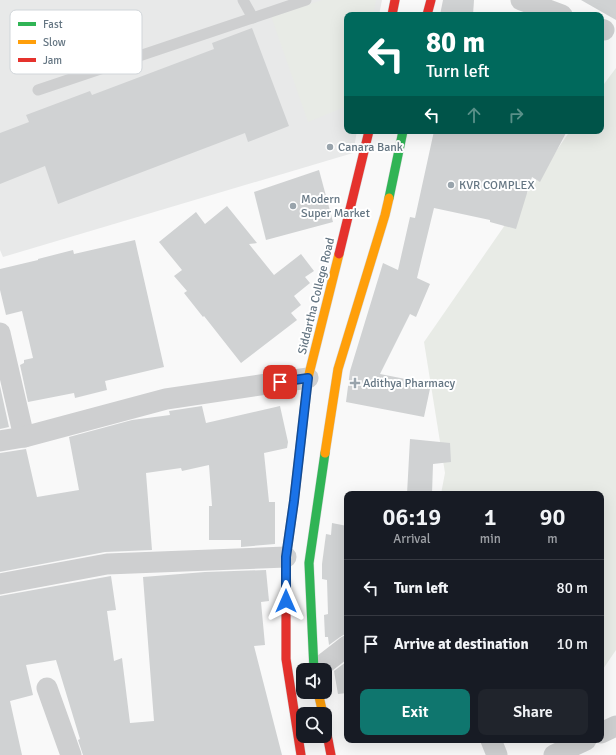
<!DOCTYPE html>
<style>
:root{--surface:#171b24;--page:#20242c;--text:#f1f3f6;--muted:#9ea1a6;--line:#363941;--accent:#0f766e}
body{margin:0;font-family:Signika,sans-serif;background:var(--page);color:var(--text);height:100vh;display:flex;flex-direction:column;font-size:15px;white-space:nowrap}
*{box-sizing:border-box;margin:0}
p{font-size:13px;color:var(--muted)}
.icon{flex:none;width:22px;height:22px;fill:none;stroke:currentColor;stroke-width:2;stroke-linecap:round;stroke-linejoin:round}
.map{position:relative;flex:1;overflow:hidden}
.drawer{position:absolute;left:344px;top:491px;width:260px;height:252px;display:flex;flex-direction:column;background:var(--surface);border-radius:8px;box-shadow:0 4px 16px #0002}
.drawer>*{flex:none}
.guide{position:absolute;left:344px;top:12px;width:260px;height:122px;border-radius:8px;box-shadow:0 4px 16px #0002;background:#00695c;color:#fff;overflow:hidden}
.controls{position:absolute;left:296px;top:663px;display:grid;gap:8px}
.controls a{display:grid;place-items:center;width:36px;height:36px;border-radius:8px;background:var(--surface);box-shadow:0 4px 16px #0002;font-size:20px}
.pin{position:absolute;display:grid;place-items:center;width:34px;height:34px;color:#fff;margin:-17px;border-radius:8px;box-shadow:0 2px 6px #0006}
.me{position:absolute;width:44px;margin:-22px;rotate:0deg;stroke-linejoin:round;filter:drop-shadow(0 0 3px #0008)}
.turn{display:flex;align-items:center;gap:14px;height:84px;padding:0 16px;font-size:18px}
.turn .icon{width:52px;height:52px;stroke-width:2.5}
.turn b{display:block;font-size:28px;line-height:34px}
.lanes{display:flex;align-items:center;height:38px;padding:0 16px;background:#0003;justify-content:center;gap:20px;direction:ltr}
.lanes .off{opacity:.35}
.eta{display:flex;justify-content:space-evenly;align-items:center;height:68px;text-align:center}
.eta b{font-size:24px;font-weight:600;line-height:28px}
.primary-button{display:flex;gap:8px;margin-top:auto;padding:8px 16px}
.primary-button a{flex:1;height:46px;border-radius:8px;background:var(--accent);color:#fff;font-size:16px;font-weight:600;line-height:46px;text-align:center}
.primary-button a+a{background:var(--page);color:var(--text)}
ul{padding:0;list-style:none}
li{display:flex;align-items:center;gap:12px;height:56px;padding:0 16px;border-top:1px solid var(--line)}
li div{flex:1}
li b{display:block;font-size:15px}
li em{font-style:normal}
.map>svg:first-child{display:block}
.built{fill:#e8e9e9}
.green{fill:#e8ebe6}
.building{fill:#d0d2d3}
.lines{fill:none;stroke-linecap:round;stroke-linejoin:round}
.fast-casing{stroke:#d5d6d7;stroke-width:10}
.slow-casing{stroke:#d5d6d7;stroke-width:10}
.jam-casing{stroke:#d5d6d7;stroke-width:10}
.lane{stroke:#cecfd0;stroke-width:11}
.street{stroke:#cecfd0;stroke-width:21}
.fast{stroke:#30b455;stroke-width:9}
.slow{stroke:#ff9f0a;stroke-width:9}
.jam{stroke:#e5322d;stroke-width:9}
.route-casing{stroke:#114b97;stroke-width:10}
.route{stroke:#1a73e8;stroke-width:7}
.poi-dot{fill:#99a4ac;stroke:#fff;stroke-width:1.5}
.labels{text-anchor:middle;stroke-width:4;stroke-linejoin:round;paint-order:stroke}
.poi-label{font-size:12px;fill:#657683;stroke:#fff;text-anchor:start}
.street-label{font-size:12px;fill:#657683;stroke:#fff}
.key{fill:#fff;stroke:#d1d6da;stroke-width:1}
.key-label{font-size:11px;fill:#657683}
</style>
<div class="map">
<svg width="616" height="755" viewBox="0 0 616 755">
<rect width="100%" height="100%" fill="#f9f9f9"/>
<path class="built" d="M0 0H382L379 15H347V131H357L353 153 3 257 0 250Z"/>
<g class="green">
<path d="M323 0H376L373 15H347V106L308 122 271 16Z"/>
<path d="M616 68V650L601 672V494H441L445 473 424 342 570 131H601V88Z"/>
</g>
<g class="building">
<path d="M443 0H474L473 15H440Z"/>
<path d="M581 0H616V20Z"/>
<path d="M252 28 289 126 248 142 245 133 58 204 45 166 0 184V133L29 122 26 115 90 91 92 95 214 49 212 43Z"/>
<path d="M434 131H567L540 182 532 177 516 229 490 222V220L434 208 417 278 430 284 416 317 410 314 380 374 431 384 424 417 346 402 350 371 383 263 398 270 410 217 415 218Z"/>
<path d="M319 170 333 222 266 240 254 192Z"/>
<path d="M227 206 257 243 249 244 274 275 301 254 314 271 305 277 310 283 294 296 301 305 291 313 297 320 241 363 204 316 203 317 184 293 187 291 174 276 182 270 159 242 196 212 205 224Z"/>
<path d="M135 240 164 367 105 381 107 390 75 398 74 393 28 402 20 365 24 363V360L33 358 22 311 6 315 0 290V269L38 260V259L73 250 74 254Z"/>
<path d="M0 386 9 427 0 429Z"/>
<path d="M202 406 206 423 280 406 288 442 287 448 264 453 269 502H275V544L241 547V540H209V506H212L209 465 182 471 181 468 146 473 152 550 105 552 0 572V453L26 449 37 497 79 490 69 437 132 420 170 415 169 411Z"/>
<path d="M410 439 450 443 451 462 433 464 432 494H407Z"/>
<path d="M332 523 347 526V610H344L345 634 340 637 329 645 328 637H325L324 615 328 614 327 580 322 579V564L326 534 331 535Z"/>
<path d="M266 570 269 601 261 602 265 645 254 646 282 755H83L78 740 80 739 56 660 26 665 33 695 10 701 22 755H0V596L111 576 116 610 107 611 114 661 122 658 130 723 154 721 143 577 205 572Z"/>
<path d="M346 662 347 693 338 694 334 671Z"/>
</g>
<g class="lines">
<defs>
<g id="fast">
<path d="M389 198 403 131"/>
<path d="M314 670 309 563 325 453"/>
</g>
<g id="slow">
<path d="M325 453 338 369 385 215 389 198"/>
<path d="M286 593V557L294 501 308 378 339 254"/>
<path d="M318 692 323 714"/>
</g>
<g id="jam">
<path d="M392 15 395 0"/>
<path d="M427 15 431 0"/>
<path d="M339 254 369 131"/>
<path d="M286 593V659L301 755"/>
<path d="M325 724 331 755"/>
</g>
</defs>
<use href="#fast" class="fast-casing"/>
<use href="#slow" class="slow-casing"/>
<use href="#jam" class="jam-casing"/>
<g class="lane">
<path d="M243 0 253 18"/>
<path d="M38 90 306 0"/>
</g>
<g class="street">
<path d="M521 0 562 15"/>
<path d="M601 29 604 30"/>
<path d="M0 333 24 437"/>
<path d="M0 441 24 437 166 399 308 378"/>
<path d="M0 584 107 564 286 557"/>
<path d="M316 670 347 646"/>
<path d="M47 688 71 755"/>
<path d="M601 733 616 726"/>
<path d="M491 740 497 755"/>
<path d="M554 755 586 740"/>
</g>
<use href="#fast" class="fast"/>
<use href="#slow" class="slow"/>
<use href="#jam" class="jam"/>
</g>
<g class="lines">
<defs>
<path id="route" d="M280 382 308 378 294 501 286 557V601"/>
</defs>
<use href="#route" class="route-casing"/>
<use href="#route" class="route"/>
</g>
<g class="poi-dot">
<circle cx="330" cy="147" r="4"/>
<circle cx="451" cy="185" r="4"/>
<circle cx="293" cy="206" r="4"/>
<path d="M353 377h4v4h4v4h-4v4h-4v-4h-4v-4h4z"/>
</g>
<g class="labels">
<g class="poi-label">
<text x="338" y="151">Canara Bank</text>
<text x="459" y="189">KVR COMPLEX</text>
<text x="301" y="203">Modern<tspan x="301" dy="14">Super Market</tspan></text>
<text x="363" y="387">Adithya Pharmacy</text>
</g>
<g class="street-label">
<text transform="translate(316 296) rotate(-76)" y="4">Siddartha College Road</text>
</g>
</g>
<rect x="10" y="10" width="132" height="64" rx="6" class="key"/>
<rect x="18" y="22" width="18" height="4" fill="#30b455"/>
<rect x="18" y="40" width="18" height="4" fill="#ff9f0a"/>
<rect x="18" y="58" width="18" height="4" fill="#e5322d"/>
<g class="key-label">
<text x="43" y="28">Fast</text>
<text x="43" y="46">Slow</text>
<text x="43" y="64">Jam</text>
</g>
</svg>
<div class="controls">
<a><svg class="icon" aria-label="sound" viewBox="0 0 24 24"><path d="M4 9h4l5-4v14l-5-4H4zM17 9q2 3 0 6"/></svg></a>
<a><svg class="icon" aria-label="search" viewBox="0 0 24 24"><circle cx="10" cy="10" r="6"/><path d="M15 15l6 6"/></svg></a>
</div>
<div class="pin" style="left:280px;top:382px;background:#d93025"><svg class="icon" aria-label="arrive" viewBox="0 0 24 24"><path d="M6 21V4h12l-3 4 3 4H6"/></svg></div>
<svg class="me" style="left:286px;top:601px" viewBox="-20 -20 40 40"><path d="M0-17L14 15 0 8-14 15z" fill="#1a73e8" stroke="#fff" stroke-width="4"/></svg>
<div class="guide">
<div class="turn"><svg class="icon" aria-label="left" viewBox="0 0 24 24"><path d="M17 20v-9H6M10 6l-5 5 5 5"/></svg><div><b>80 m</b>Turn left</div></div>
<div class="lanes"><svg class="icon" aria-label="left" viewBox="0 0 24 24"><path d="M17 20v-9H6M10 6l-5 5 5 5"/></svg><svg class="icon off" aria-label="ahead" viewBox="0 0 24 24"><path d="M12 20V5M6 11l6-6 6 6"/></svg><svg class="icon off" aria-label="right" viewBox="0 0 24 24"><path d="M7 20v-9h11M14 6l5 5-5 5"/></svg></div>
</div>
<section class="drawer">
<div class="eta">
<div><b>06:19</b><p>Arrival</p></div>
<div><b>1</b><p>min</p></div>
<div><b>90</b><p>m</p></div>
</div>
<ul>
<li><svg class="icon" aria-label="left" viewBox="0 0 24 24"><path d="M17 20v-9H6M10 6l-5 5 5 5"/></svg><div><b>Turn left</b></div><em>80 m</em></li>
<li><svg class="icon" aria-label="arrive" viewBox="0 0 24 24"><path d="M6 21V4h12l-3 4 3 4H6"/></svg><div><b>Arrive at destination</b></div><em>10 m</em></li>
</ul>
<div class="primary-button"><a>Exit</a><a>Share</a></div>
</section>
</div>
